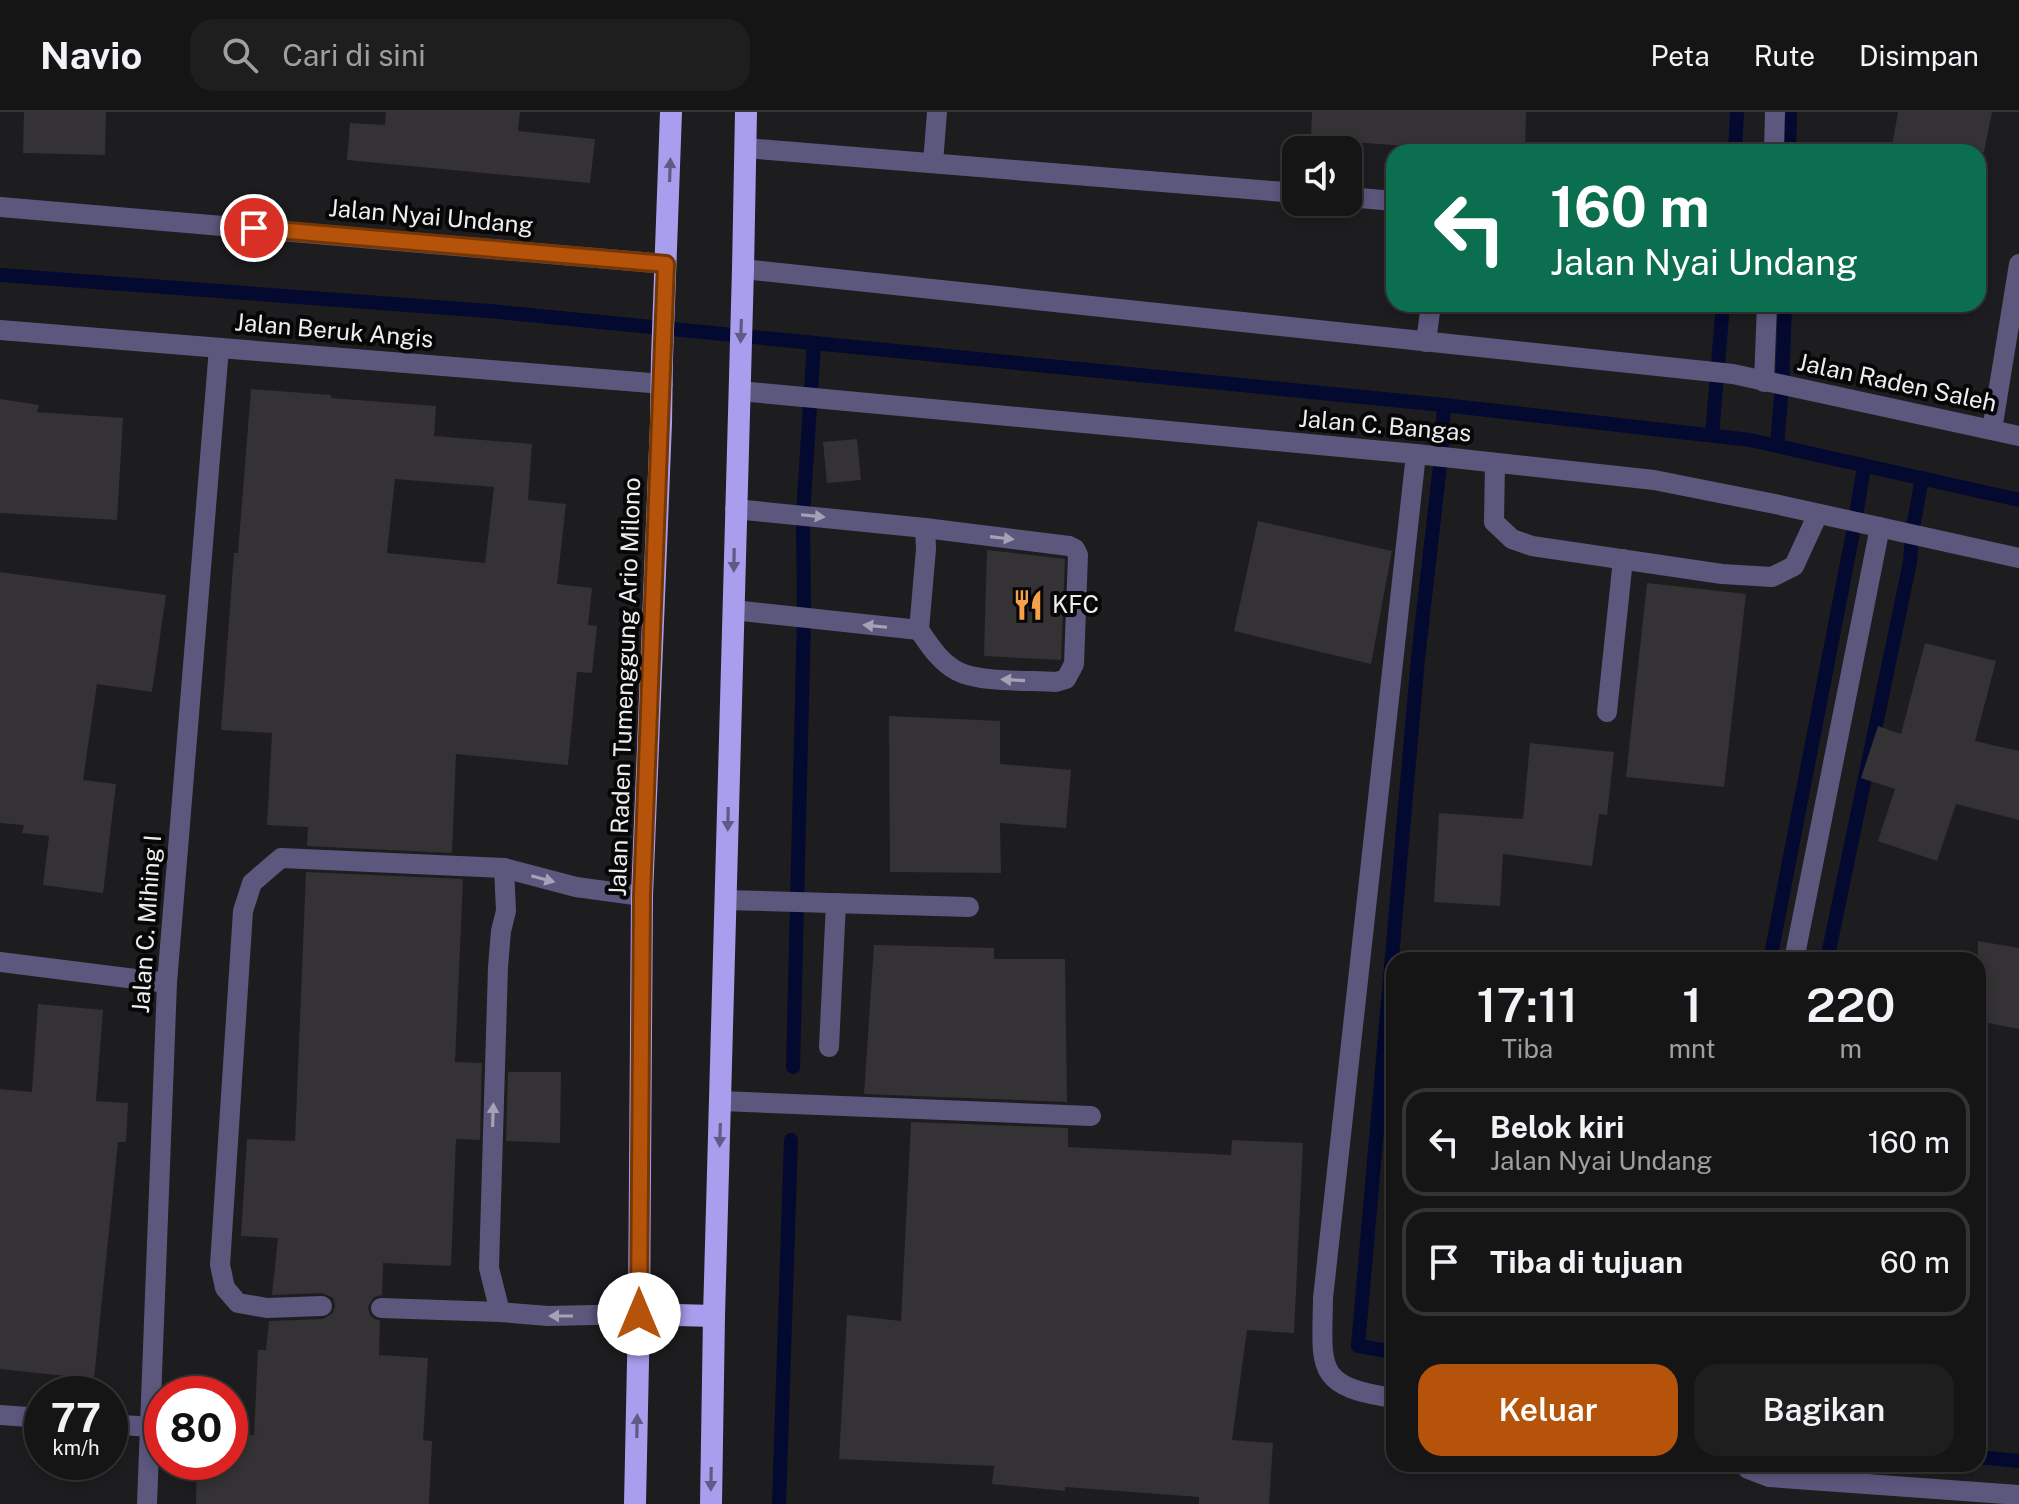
<!DOCTYPE html>
<html lang="id">
<style>
:root{--surface:#161516;--page:#1f1e1f;--text:#f1f3f6;--muted:#9e9fa1;--line:#353435;--accent:#b45309}
body{margin:0;font-family:"Public Sans",sans-serif;background:var(--page);color:var(--text);height:100vh;display:flex;flex-direction:column;font-size:30px;white-space:nowrap}
*{box-sizing:border-box;margin:0}
p{font-size:26px;color:var(--muted)}
.icon{flex:none;width:44px;height:44px;fill:none;stroke:currentColor;stroke-width:2;stroke-linecap:round;stroke-linejoin:round}
.map{position:relative;flex:1;overflow:hidden}
.sheet{position:absolute;left:1386px;top:840px;width:600px;height:520px;display:flex;flex-direction:column;background:var(--surface);border-radius:24px;box-shadow:0 4px 12px #0003,0 0 0 2px var(--line)}
.sheet>*{flex:none}
.hud{position:absolute;left:1386px;top:32px;width:600px;height:168px;border-radius:24px;box-shadow:0 4px 12px #0003,0 0 0 2px var(--line);background:#0b6e4f;color:#fff;overflow:hidden}
.tools{position:absolute;left:1282px;top:24px;display:grid;gap:16px}
.tools a{display:grid;place-items:center;width:80px;height:80px;border-radius:16px;background:var(--surface);box-shadow:0 4px 12px #0003,0 0 0 2px var(--line);font-size:40px}
.speed{position:absolute;left:24px;top:1264px;display:flex;gap:16px;font-size:40px;font-weight:700;text-align:center}
.speed>*{display:grid;place-content:center;width:104px;height:104px;border-radius:50%;background:var(--surface);box-shadow:0 4px 12px #0003,0 0 0 2px var(--line);line-height:1}
.speed small{font-size:20px;font-weight:400}
.speed .limit{border:12px solid #d22;background:#fff;color:#111}
.pin{position:absolute;display:grid;place-items:center;width:68px;height:68px;color:#fff;margin:-34px;border:4px solid #fff;border-radius:50%;box-shadow:0 2px 8px #0007}
.me{position:absolute;width:88px;margin:-44px;rotate:0deg;stroke-linejoin:round;filter:drop-shadow(0 0 6px #0008)}
.turn{display:flex;align-items:center;gap:28px;height:168px;padding:0 32px;font-size:36px}
.turn .icon{width:104px;height:104px;stroke-width:2.5}
.turn b{display:block;font-size:56px;line-height:68px}
.eta{display:flex;justify-content:space-evenly;align-items:center;height:136px;text-align:center}
.eta b{font-size:48px;font-weight:600;line-height:56px}
.button{display:flex;gap:16px;margin-top:auto;padding:16px 32px}
.button a{flex:1;height:92px;border-radius:24px;background:var(--accent);color:#fff;font-size:32px;font-weight:600;line-height:92px;text-align:center}
.button a+a{background:var(--page);color:var(--text)}
ul{padding:0;list-style:none}
li{display:flex;align-items:center;gap:24px;height:108px;margin:0 16px 12px;padding:0 16px;border:4px solid var(--line);border-radius:24px}
li div{flex:1}
li b{display:block;font-size:30px}
li em{font-style:normal}
header{display:flex;align-items:center;gap:48px;box-sizing:border-box;height:112px;padding:0 40px;background:var(--surface);border-bottom:2px solid var(--line)}
header strong{font-size:38px}
nav{display:flex;gap:44px;margin-inline-start:auto;font-size:28px}
.search{width:560px;height:72px;background:var(--page);display:flex;align-items:center;gap:20px;box-sizing:border-box;padding:0 28px;border-radius:24px;color:var(--muted);font-size:30px}
.map>svg:first-child{display:block}
.lines{fill:none;stroke-linecap:round;stroke-linejoin:round}
.stream{stroke:#03092f;stroke-width:14}
.building{fill:#343234;fill-rule:evenodd}
.service{stroke:#5c577d;stroke-width:20}
.minor{stroke:#5c577d;stroke-width:20}
.tertiary{stroke:#5c577d;stroke-width:20}
.trunk{stroke:#a99eed;stroke-width:22}
.oneway{fill:#605a86}
.oneway2{fill:#a5a2b6}
.route-casing{stroke:#753606;stroke-width:20}
.route{stroke:#b45309;stroke-width:14}
.labels{text-anchor:middle;stroke-width:8;stroke-linejoin:round;paint-order:stroke}
.street-label{font-size:24px;fill:#eeedef;stroke:#070708}
.poi-label{font-size:24px;fill:#eeedef;stroke:#070708;text-anchor:start}
</style>
<header>
<strong>Navio</strong>
<div class="search"><svg class="icon" aria-label="search" viewBox="0 0 24 24"><circle cx="10" cy="10" r="6"/><path d="M15 15l6 6"/></svg>Cari di sini</div>
<nav><a>Peta</a><a>Rute</a><a>Disimpan</a></nav>
</header>
<div class="map">
<svg width="2019" height="1392" viewBox="0 0 2019 1392">
<rect width="100%" height="100%" fill="#1d1c1e"/>
<g class="lines">
<g class="stream">
<path d="M1735 40 1737 0"/>
<path d="M1789 40 1790 0"/>
<path d="M0 163 489 199 1444 293 1750 328 2019 388"/>
<path d="M1712 323 1723 192"/>
<path d="M1777 334 1782 274 1785 192"/>
<path d="M1770 848 1855 410 1864 354"/>
<path d="M1827 848 1910 450 1912 422 1922 366"/>
<path d="M793 955 804 506 803 403 814 231"/>
<path d="M1394 1240 1358 1234 1418 546 1441 345 1444 293"/>
<path d="M1978 1345 2019 1349"/>
<path d="M779 1392 791 1028"/>
</g>
</g>
<g class="building">
<path d="M24 0H106L105 43 23 41Z"/>
<path d="M386 0H520L518 19 595 27 590 71 347 48 350 11 385 13Z"/>
<path d="M1312 0H1526L1525 40H1488L1311 27Z"/>
<path d="M1898 0H1992L1984 40H1891Z"/>
<path d="M251 277 331 283V286L436 294 434 324 532 332 528 388 566 392 557 472 592 476 588 513 597 514 592 561 577 560 568 653 456 642 452 741 307 734 308 715 267 713 272 621 221 618 234 441H238ZM395 367 494 375 485 451 387 441Z"/>
<path d="M0 287 39 293 37 300 123 306 117 408 0 401Z"/>
<path d="M857 327 861 368 827 371 823 330Z"/>
<path d="M1258 409 1392 439 1371 552 1234 519Z"/>
<path d="M987 438 1065 447 1061 548 984 544Z"/>
<path d="M0 460 166 483 152 580 97 572 83 668 116 672 103 781 43 773 49 724 22 721 24 713 0 711Z"/>
<path d="M1647 471 1746 482 1724 675 1626 665Z"/>
<path d="M1925 531 1996 549 1975 629 2019 639V708L1956 692 1937 749 1878 729 1895 677 1861 666 1878 614 1901 622Z"/>
<path d="M889 604 1000 609V652L1071 658 1066 716 1000 711 1001 761 890 760Z"/>
<path d="M1530 631 1614 640 1607 703 1599 702 1592 754 1503 742 1500 794 1434 790 1439 701 1523 707Z"/>
<path d="M306 760 463 767 455 950 482 951 480 1028 456 1027 451 1154 383 1151 382 1183 374 1185 368 1195 370 1203 375 1207 380 1209 379 1243 428 1246 423 1328 432 1329 429 1392H196L197 1350H230V1323H254L258 1238H266L269 1209 323 1207 333 1201 335 1194 333 1186 322 1181 272 1183 278 1126 241 1124 247 1027 295 1029Z"/>
<path d="M1978 829 2019 836V917L1978 909Z"/>
<path d="M874 833 994 836V847H1065L1067 990 864 982Z"/>
<path d="M38 892 103 898 96 989 128 991 126 1030H118L94 1267 0 1257V977L32 980Z"/>
<path d="M508 960H561L560 1031 506 1029Z"/>
<path d="M911 1010 1068 1016V1035L1231 1043 1232 1028 1303 1031 1294 1221 1247 1218 1232 1328 1273 1331 1269 1392H1199V1385L1065 1375V1379L992 1372 994 1354 839 1347 847 1203 901 1209Z"/>
</g>
<g class="lines">
<g class="service">
<path d="M745 36 1296 81"/>
<path d="M933 51 937 0"/>
<path d="M1348 85 1394 89"/>
<path d="M1426 230 1431 192"/>
<path d="M1992 318 2019 152"/>
<path d="M733 498 919 518 926 437 925 416 735 397"/>
<path d="M919 518C930 534 940 550 957 559 979 571 1030 568 1056 570L1066 567 1074 552 1078 443 1075 437 1069 434 925 416"/>
<path d="M726 788 969 795"/>
<path d="M829 935 836 791"/>
<path d="M721 989 1091 1004"/>
<path d="M322 1194 267 1196 238 1191 225 1176 220 1153 243 799 252 771 281 746 504 756"/>
<path d="M381 1196 500 1200"/>
<path d="M639 1202 548 1204 500 1200 489 1156 498 855 501 819 506 799 504 756 576 775 642 784"/>
</g>
<g class="minor">
<path d="M1774 40 1775 0"/>
<path d="M1764 270 1767 192"/>
<path d="M1495 351 1494 410 1512 427 1532 434 1722 462 1772 465 1794 454 1818 402"/>
<path d="M1607 600 1623 447"/>
<path d="M1794 848 1880 415"/>
<path d="M0 850 167 871"/>
<path d="M1394 1286C1314 1275 1322 1256 1323 1186L1416 342"/>
<path d="M0 1303 42 1306"/>
<path d="M110 1312 150 1315"/>
<path d="M1744 1352 1748 1357 1769 1365 2019 1383"/>
<path d="M147 1392 167 871 219 236"/>
</g>
<g class="tertiary">
<path d="M0 95 666 152"/>
<path d="M743 157 1733 262 2019 324"/>
<path d="M0 218 663 272"/>
<path d="M739 279 1416 342 1654 368 1775 392 2019 446"/>
</g>
<g class="trunk">
<path d="M639 1202 714 1204"/>
<path d="M635 1392 639 1202 642 784 661 311 662 246 671 0"/>
<path d="M711 1392 714 1204 743 157 746 0"/>
</g>
</g>
<defs><path id="oneway-solid" d="M-6-.8H1V-3.2L6.5 0L1 3.2V.8H-6Z" transform="scale(2)"/></defs>
<g class="oneway">
<use href="#oneway-solid" transform="translate(670 58) rotate(-88)"/>
<use href="#oneway-solid" transform="translate(741 219) rotate(92)"/>
<use href="#oneway-solid" transform="translate(734 448) rotate(91)"/>
<use href="#oneway-solid" transform="translate(728 707) rotate(91)"/>
<use href="#oneway-solid" transform="translate(720 1023) rotate(92)"/>
<use href="#oneway-solid" transform="translate(637 1314) rotate(-89)"/>
<use href="#oneway-solid" transform="translate(711 1367) rotate(91)"/>
</g>
<g class="oneway2">
<use href="#oneway-solid" transform="translate(813 404) rotate(6)"/>
<use href="#oneway-solid" transform="translate(1002 426) rotate(7)"/>
<use href="#oneway-solid" transform="translate(875 514) rotate(-174)"/>
<use href="#oneway-solid" transform="translate(1013 568) rotate(-177)"/>
<use href="#oneway-solid" transform="translate(543 767) rotate(15)"/>
<use href="#oneway-solid" transform="translate(493 1003) rotate(-88)"/>
<use href="#oneway-solid" transform="translate(561 1204) rotate(180)"/>
</g>
<g class="lines">
<defs>
<path id="route" d="M254 116 666 152 642 784 639 1202"/>
</defs>
<use href="#route" class="route-casing"/>
<use href="#route" class="route"/>
</g>
<defs>
<symbol id="restaurant-bare" viewBox="-9 -9 18 18"><path d="M-5-6h1v4h1v-4h1v4h1v-4h1v5L-1.5 .5V6h-2V.5L-5-1ZM5-6V6H3V1.5H1.5Q1.5-4 5-6Z" fill="#f7a14a" stroke="#070708" stroke-width="2.5" paint-order="stroke"/></symbol>
</defs>
<g fill-rule="evenodd">
<use href="#restaurant-bare" x="1006" y="471" width="44" height="44"/>
</g>
<g class="labels">
<g class="street-label">
<text transform="translate(431 105) rotate(5)" y="8">Jalan Nyai Undang</text>
<text transform="translate(334 219) rotate(5)" y="8">Jalan Beruk Angis</text>
<text transform="translate(1897 271) rotate(12)" y="8">Jalan Raden Saleh</text>
<text transform="translate(1385 314) rotate(5)" y="8">Jalan C. Bangas</text>
<text transform="translate(625 575) rotate(-88)" y="8">Jalan Raden Tumenggung Ario Milono</text>
<text transform="translate(147 812) rotate(-86)" y="8">Jalan C. Mihing I</text>
</g>
<g class="poi-label">
<text x="1052" y="501">KFC</text>
</g>
</g>
</svg>
<div class="tools">
<a><svg class="icon" aria-label="sound" viewBox="0 0 24 24"><path d="M4 9h4l5-4v14l-5-4H4zM17 9q2 3 0 6"/></svg></a>
</div>
<div class="speed"><div>77<small>km/h</small></div><div class="limit">80</div></div>
<div class="pin" style="left:254px;top:116px;background:#d93025"><svg class="icon" aria-label="arrive" viewBox="0 0 24 24"><path d="M6 21V4h12l-3 4 3 4H6"/></svg></div>
<svg class="me" style="left:639px;top:1202px" viewBox="-20 -20 40 40"><circle r="19" fill="#fff"/><path d="M0-13L10 11 0 6-10 11z" fill="#b45309"/></svg>
<div class="hud">
<div class="turn"><svg class="icon" aria-label="left" viewBox="0 0 24 24"><path d="M17 20v-9H6M10 6l-5 5 5 5"/></svg><div><b>160 m</b>Jalan Nyai Undang</div></div>
</div>
<section class="sheet">
<div class="eta">
<div><b>17:11</b><p>Tiba</p></div>
<div><b>1</b><p>mnt</p></div>
<div><b>220</b><p>m</p></div>
</div>
<ul>
<li><svg class="icon" aria-label="left" viewBox="0 0 24 24"><path d="M17 20v-9H6M10 6l-5 5 5 5"/></svg><div><b>Belok kiri</b><p>Jalan Nyai Undang</p></div><em>160 m</em></li>
<li><svg class="icon" aria-label="arrive" viewBox="0 0 24 24"><path d="M6 21V4h12l-3 4 3 4H6"/></svg><div><b>Tiba di tujuan</b></div><em>60 m</em></li>
</ul>
<div class="button"><a>Keluar</a><a>Bagikan</a></div>
</section>
</div>
